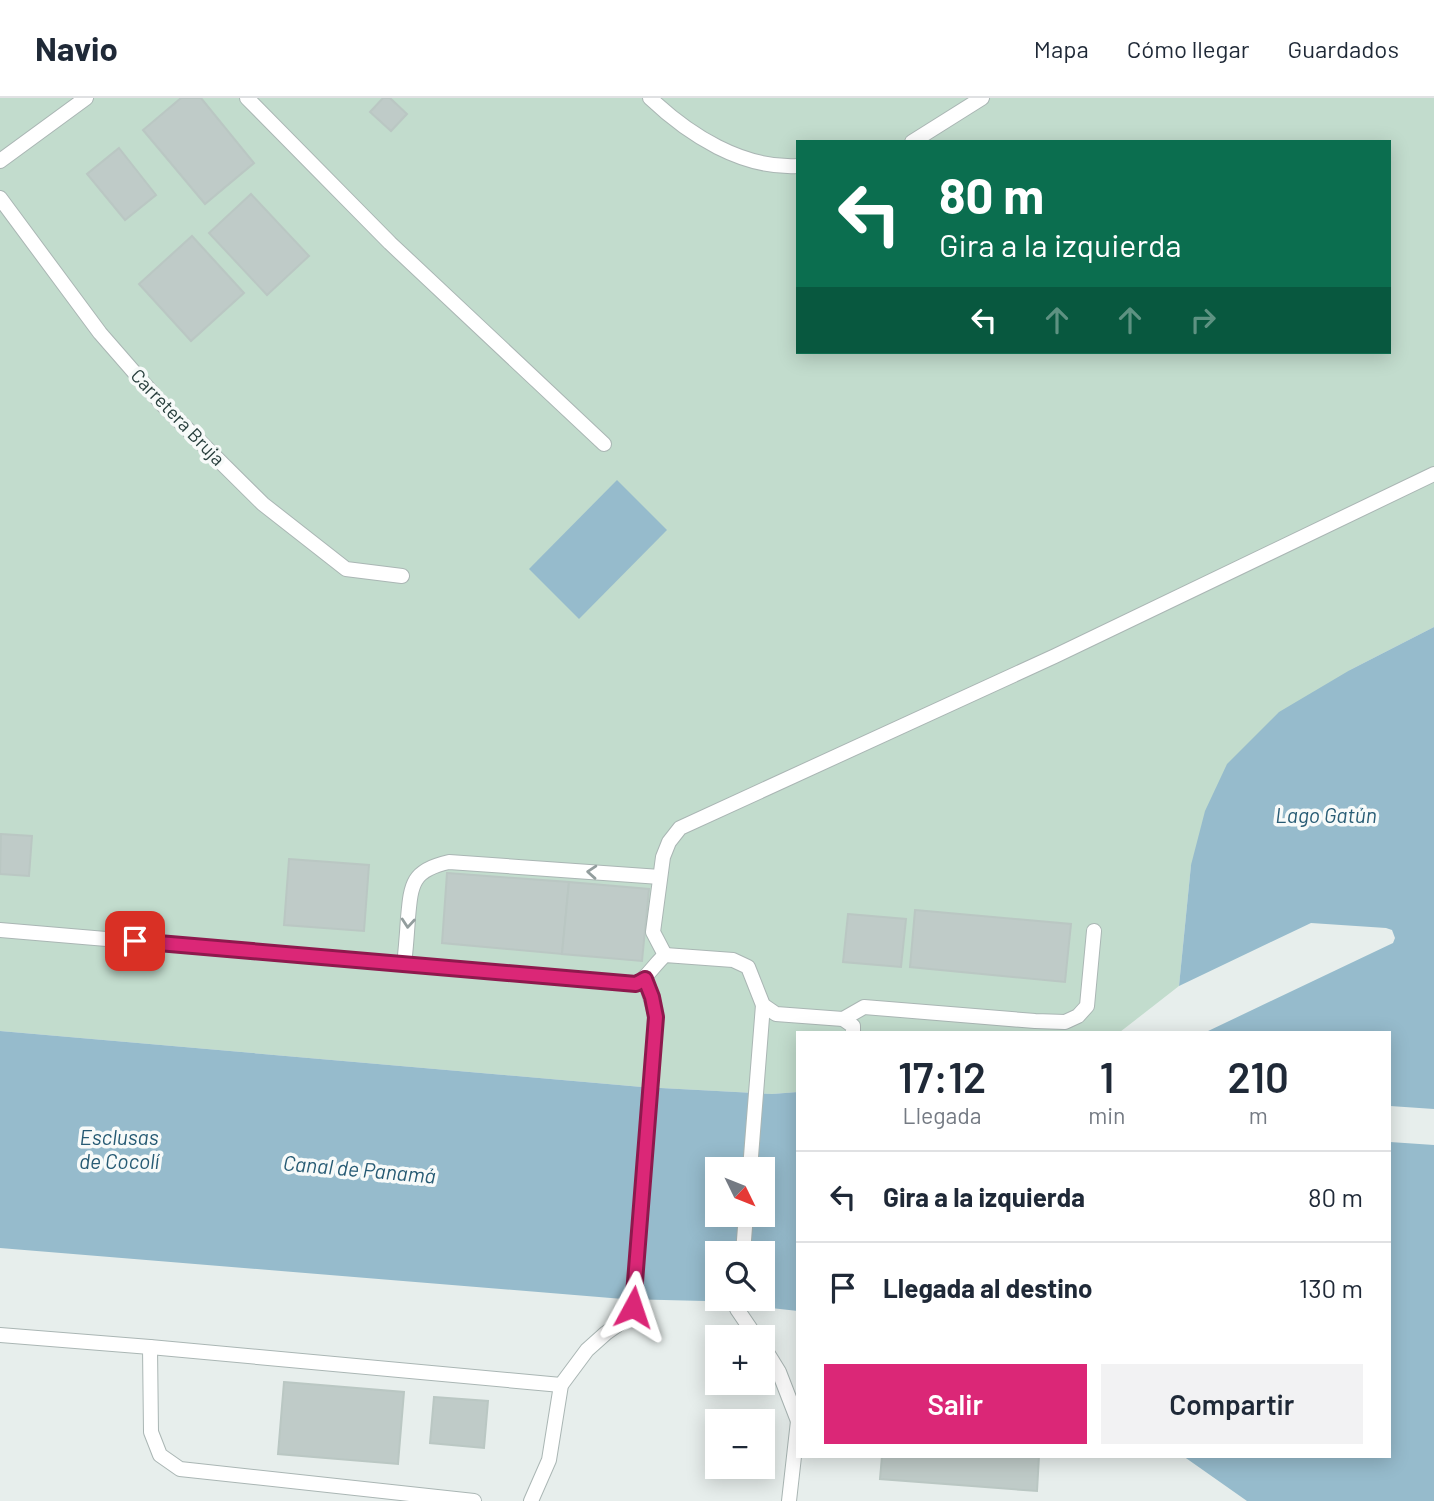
<!DOCTYPE html>
<html lang="es">
<meta charset="utf-8">
<style>
:root{--surface:#fff;--page:#f2f2f3;--text:#1f2937;--muted:#747a83;--line:#e0e1e3;--accent:#db2777}
body{margin:0;font-family:Barlow,sans-serif;background:var(--page);color:var(--text);height:100vh;display:flex;flex-direction:column;font-size:26px;white-space:nowrap}
*{box-sizing:border-box;margin:0}
p{font-size:23px;color:var(--muted)}
.icon{flex:none;width:38px;height:38px;fill:none;stroke:currentColor;stroke-width:2;stroke-linecap:round;stroke-linejoin:round}
.map{position:relative;flex:1;overflow:hidden}
.drawer{position:absolute;left:796px;top:933px;width:595px;height:427px;display:flex;flex-direction:column;background:var(--surface);border-radius:0px;box-shadow:0 4px 18px #0003}
.drawer>*{flex:none}
.banner{position:absolute;left:796px;top:42px;width:595px;height:214px;border-radius:0px;box-shadow:0 4px 18px #0003;background:#0b6e4f;color:#fff;overflow:hidden}
.needle{width:46px;rotate:133deg}
.fabs{position:absolute;left:705px;top:1059px;display:grid;gap:14px}
.fabs a{display:grid;place-items:center;width:70px;height:70px;border-radius:0px;background:var(--surface);box-shadow:0 4px 18px #0003;font-size:35px}
.pin{position:absolute;display:grid;place-items:center;width:60px;height:60px;color:#fff;margin:-30px;border-radius:14px;box-shadow:0 4px 10px #0006}
.me{position:absolute;width:77px;margin:-38px;rotate:5deg;stroke-linejoin:round;filter:drop-shadow(0 0 5px #0008)}
.turn{display:flex;align-items:center;gap:24px;height:147px;padding:0 28px;font-size:32px}
.turn .icon{width:91px;height:91px;stroke-width:2.5}
.turn b{display:block;font-size:49px;line-height:60px}
.lanes{display:flex;align-items:center;height:66px;padding:0 28px;background:#0003;justify-content:center;gap:35px;direction:ltr}
.lanes .off{opacity:.35}
.eta{display:flex;justify-content:space-evenly;align-items:center;height:119px;text-align:center}
.eta b{font-size:42px;font-weight:600;line-height:49px}
.button{display:flex;gap:14px;margin-top:auto;padding:14px 28px}
.button a{flex:1;height:80px;border-radius:0px;background:var(--accent);color:#fff;font-size:28px;font-weight:600;line-height:80px;text-align:center}
.button a+a{background:var(--page);color:var(--text)}
ul{padding:0;list-style:none}
li{display:flex;align-items:center;gap:21px;height:91px;padding:0 28px;border-top:2px solid var(--line)}
li div{flex:1}
li b{display:block;font-size:26px}
li em{font-style:normal}
header{display:flex;align-items:center;gap:42px;box-sizing:border-box;height:98px;padding:0 35px;background:var(--surface);border-bottom:2px solid var(--line)}
header strong{font-size:33px}
nav{display:flex;gap:38px;margin-inline-start:auto;font-size:24px}
.map>svg:first-child{display:block}
.green{fill:#c2dccd;fill-rule:evenodd}
.water{fill:#96bbcc;fill-rule:evenodd}
.building{fill:#bfcbc8;stroke:#bac7c3;stroke-width:2}
.lines{fill:none;stroke-linecap:round;stroke-linejoin:round}
.lane-casing{stroke:#aab6b4;stroke-width:16}
.lane{stroke:#fff;stroke-width:14}
.oneway{stroke:#939e9e}
.route-casing{stroke:#8e194d;stroke-width:18}
.route{stroke:#db2777;stroke-width:12}
.labels{text-anchor:middle;stroke-width:7;stroke-linejoin:round;paint-order:stroke}
.street-label{font-size:19px;fill:#273e3c;stroke:#f7faf9}
.water-label{font-size:21px;font-style:italic;fill:#275b74;stroke:#f7faf9}
</style>
<header>
<strong>Navio</strong>
<nav><a>Mapa</a><a>Cómo llegar</a><a>Guardados</a></nav>
</header>
<div class="map">
<svg width="1434" height="1403" viewBox="0 0 1434 1403">
<rect width="100%" height="100%" fill="#e7eeec"/>
<path class="green" d="M0 0H1434V529L1350 572 1191 767 1179 888 1120 934H798V994L772 996 642 989 0 933ZM798 44H1390V254H798Z"/>
<g class="water">
<path d="M617 382 667 432 579 521 529 471Z"/>
<path d="M1434 529V1011L1390 1008V934H1206L1393 845 1395 840 1392 832 1386 830 1311 825 1179 888 1191 767 1205 713 1227 666 1279 614 1350 572Z"/>
<path d="M0 933 642 989 772 996 798 994V1213L752 1208 746 1204 623 1201 0 1150ZM718 1071H763V1116H718ZM718 1155H763V1200H718Z"/>
<path d="M1390 1044 1434 1047V1403H1247L1183 1358H1390Z"/>
</g>
<g class="building">
<path d="M181 0H201L254 65 205 106 143 32Z"/>
<path d="M383 0H390L407 16 391 33 370 14Z"/>
<path d="M119 50 156 97 125 122 87 76Z"/>
<path d="M251 96 309 158 267 197 209 135Z"/>
<path d="M192 138 244 195 191 243 139 186Z"/>
<path d="M1 736 32 738 29 778 0 776Z"/>
<path d="M289 761 369 767 364 833 284 827Z"/>
<path d="M447 775 569 784 562 856 442 845Z"/>
<path d="M569 784 649 791 642 863 562 856Z"/>
<path d="M915 812 1071 826 1065 884 910 869Z"/>
<path d="M848 816 906 821 901 869 843 864Z"/>
<path d="M284 1284 404 1294 398 1366 278 1356Z"/>
<path d="M434 1299 488 1303 484 1350 430 1345Z"/>
<path d="M882 1358H1039L1037 1393 880 1381Z"/>
</g>
<g class="lines">
<defs>
<g id="lane">
<path d="M247 0 390 145 604 346"/>
<path d="M650 0C689 37 742 71 798 68"/>
<path d="M912 44 982 0"/>
<path d="M0 63 86 0"/>
<path d="M0 100 100 235 161 305 263 406 346 471 402 478"/>
<path d="M0 832 637 886C647 879 655 866 665 857L733 862 748 869 763 907 776 916 843 921 853 928V934"/>
<path d="M665 857 653 834 663 759 669 744 680 730 1055 558 1434 376"/>
<path d="M404 866C406 851 407 835 408 820 411 786 412 772 449 764L660 779"/>
<path d="M843 921 864 909 1035 923 1065 924 1078 918 1087 908 1094 833"/>
<path d="M750 1071 763 907"/>
<path d="M743 1155 746 1116"/>
<path d="M738 1200 737 1211 756 1239"/>
<path d="M0 1237 150 1249 151 1334 160 1357 180 1371 474 1403"/>
<path d="M763 1248 779 1274 798 1323"/>
<path d="M150 1249 561 1287"/>
<path d="M531 1403 549 1362 561 1287 587 1252 606 1235 626 1221 633 1209 656 919 645 881"/>
<path d="M789 1403 798 1323"/>
</g>
</defs>
<use href="#lane" class="lane-casing"/>
<use href="#lane" class="lane"/>
</g>
<defs><path id="oneway-chevron" d="M-2-3.5L2.5 0L-2 3.5" fill="none" stroke-width="1.6" stroke-linecap="round" stroke-linejoin="round" transform="scale(1.75)"/></defs>
<g class="oneway">
<use href="#oneway-chevron" transform="translate(592 774) rotate(-176)"/>
<use href="#oneway-chevron" transform="translate(408 825) rotate(95)"/>
</g>
<g class="lines">
<defs>
<path id="route" d="M135 843 636 886 645 881 652 899 656 919 633 1209"/>
</defs>
<use href="#route" class="route-casing"/>
<use href="#route" class="route"/>
</g>
<g class="labels">
<g class="street-label">
<text transform="translate(178 319) rotate(46)" y="7">Carretera Bruja</text>
</g>
<g class="water-label">
<text x="1326" y="725">Lago Gatún</text>
<text x="119" y="1047">Esclusas<tspan x="119" dy="24">de Cocolí</tspan></text>
<text transform="translate(359 1072) rotate(5)" y="7">Canal de Panamá</text>
</g>
</g>
</svg>
<div class="fabs">
<a><svg class="needle" viewBox="-14 -14 28 28"><path d="M0-13l5 13h-10z" fill="#e53935"/><path d="M0 13l5-13h-10z" fill="#747a83"/></svg></a>
<a><svg class="icon" aria-label="search" viewBox="0 0 24 24"><circle cx="10" cy="10" r="6"/><path d="M15 15l6 6"/></svg></a>
<a>+</a>
<a>−</a>
</div>
<div class="pin" style="left:135px;top:843px;background:#d93025"><svg class="icon" aria-label="arrive" viewBox="0 0 24 24"><path d="M6 21V4h12l-3 4 3 4H6"/></svg></div>
<svg class="me" style="left:633px;top:1209px" viewBox="-20 -20 40 40"><path d="M0-17L14 15 0 8-14 15z" fill="#db2777" stroke="#fff" stroke-width="4"/></svg>
<div class="banner">
<div class="turn"><svg class="icon" aria-label="left" viewBox="0 0 24 24"><path d="M17 20v-9H6M10 6l-5 5 5 5"/></svg><div><b>80 m</b>Gira a la izquierda</div></div>
<div class="lanes"><svg class="icon" aria-label="left" viewBox="0 0 24 24"><path d="M17 20v-9H6M10 6l-5 5 5 5"/></svg><svg class="icon off" aria-label="ahead" viewBox="0 0 24 24"><path d="M12 20V5M6 11l6-6 6 6"/></svg><svg class="icon off" aria-label="ahead" viewBox="0 0 24 24"><path d="M12 20V5M6 11l6-6 6 6"/></svg><svg class="icon off" aria-label="right" viewBox="0 0 24 24"><path d="M7 20v-9h11M14 6l5 5-5 5"/></svg></div>
</div>
<section class="drawer">
<div class="eta">
<div><b>17:12</b><p>Llegada</p></div>
<div><b>1</b><p>min</p></div>
<div><b>210</b><p>m</p></div>
</div>
<ul>
<li><svg class="icon" aria-label="left" viewBox="0 0 24 24"><path d="M17 20v-9H6M10 6l-5 5 5 5"/></svg><div><b>Gira a la izquierda</b></div><em>80 m</em></li>
<li><svg class="icon" aria-label="arrive" viewBox="0 0 24 24"><path d="M6 21V4h12l-3 4 3 4H6"/></svg><div><b>Llegada al destino</b></div><em>130 m</em></li>
</ul>
<div class="button"><a>Salir</a><a>Compartir</a></div>
</section>
</div>
